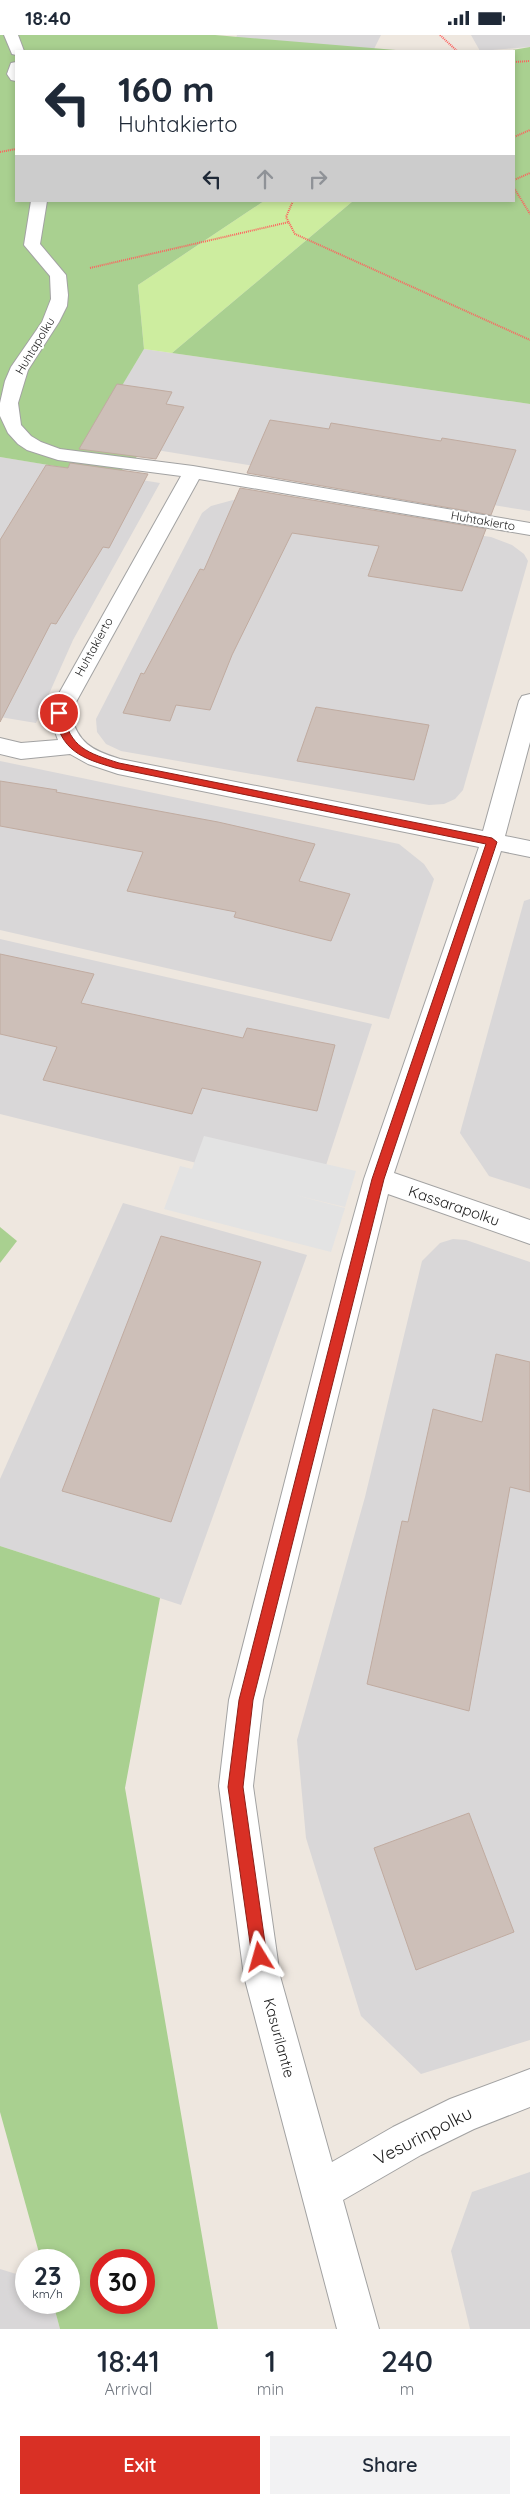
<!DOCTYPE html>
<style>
:root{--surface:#fff;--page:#f2f2f3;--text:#1f2937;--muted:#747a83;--accent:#d93025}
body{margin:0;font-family:Quicksand,sans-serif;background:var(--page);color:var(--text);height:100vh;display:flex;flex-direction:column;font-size:19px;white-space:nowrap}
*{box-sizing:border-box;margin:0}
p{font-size:16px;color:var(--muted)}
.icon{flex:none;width:28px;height:28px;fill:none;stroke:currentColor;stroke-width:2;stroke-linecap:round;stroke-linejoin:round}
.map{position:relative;height:2294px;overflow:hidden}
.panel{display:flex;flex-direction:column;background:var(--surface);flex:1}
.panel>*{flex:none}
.top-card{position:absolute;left:15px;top:15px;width:500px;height:152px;border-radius:0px;box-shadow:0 2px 8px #0003;background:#fff;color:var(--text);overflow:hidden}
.speed{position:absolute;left:15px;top:2214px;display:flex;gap:10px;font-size:25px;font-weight:700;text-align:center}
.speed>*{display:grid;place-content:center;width:65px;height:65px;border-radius:50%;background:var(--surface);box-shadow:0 2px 8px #0003;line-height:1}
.speed small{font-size:12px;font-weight:400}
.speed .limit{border:8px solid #d22;background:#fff;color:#111}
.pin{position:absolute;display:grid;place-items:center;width:42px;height:42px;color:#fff;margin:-21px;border:2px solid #fff;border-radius:50%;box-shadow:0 1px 5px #0007}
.me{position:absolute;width:55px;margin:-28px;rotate:352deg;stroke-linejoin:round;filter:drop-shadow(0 0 4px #0008)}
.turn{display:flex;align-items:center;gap:18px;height:105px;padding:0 20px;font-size:22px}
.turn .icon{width:65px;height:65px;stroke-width:2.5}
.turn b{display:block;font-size:35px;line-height:42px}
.lanes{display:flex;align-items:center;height:48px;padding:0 20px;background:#0003;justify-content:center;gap:25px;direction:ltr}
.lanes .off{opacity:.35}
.eta{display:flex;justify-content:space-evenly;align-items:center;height:85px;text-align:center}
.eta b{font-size:30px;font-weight:600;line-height:35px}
.button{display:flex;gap:10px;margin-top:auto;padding:10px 20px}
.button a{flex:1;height:58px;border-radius:0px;background:var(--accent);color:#fff;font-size:20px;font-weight:600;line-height:58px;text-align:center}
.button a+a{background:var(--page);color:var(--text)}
.status{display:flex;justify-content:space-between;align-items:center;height:35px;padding:0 25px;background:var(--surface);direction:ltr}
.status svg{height:14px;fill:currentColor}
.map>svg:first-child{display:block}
.residential{fill:#d9d7d8}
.grass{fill:#cded9f}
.forest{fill:#a9d090;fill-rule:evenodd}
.parking{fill:#e3e3e3}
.building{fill:#cdbfb8;stroke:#c0aba0}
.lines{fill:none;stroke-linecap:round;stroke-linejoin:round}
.minor-casing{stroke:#a2a2a2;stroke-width:2}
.path{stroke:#ff605e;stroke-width:2;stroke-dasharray:1 1;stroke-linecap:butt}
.minor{fill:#fff;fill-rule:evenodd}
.route{fill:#d93025;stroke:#8d1f18}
.labels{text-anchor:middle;stroke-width:4;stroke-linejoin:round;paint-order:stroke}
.far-street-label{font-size:12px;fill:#1b1b1b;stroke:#fff}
.street-label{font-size:15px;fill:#1b1b1b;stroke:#fff}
.near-street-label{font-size:18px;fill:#1b1b1b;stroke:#fff}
</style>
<div class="status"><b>18:40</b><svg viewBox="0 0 49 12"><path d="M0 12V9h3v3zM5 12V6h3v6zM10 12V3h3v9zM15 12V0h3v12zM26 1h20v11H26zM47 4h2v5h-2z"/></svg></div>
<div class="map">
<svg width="530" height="2294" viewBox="0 0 530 2294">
<rect width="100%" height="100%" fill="#eee7df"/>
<g class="residential">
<path d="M237 0H381L374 14 236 3Z"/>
<path d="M471 0H530V12L480 16Z"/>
<path d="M144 314 530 369V476L89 404Z"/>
<path d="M0 422 160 448 73 605 36 688 0 682Z"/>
<path d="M233 465 491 502 512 510 524 519 528 526 463 755 455 764 444 769 429 770 121 716 106 709 97 697 96 684 202 478 211 471Z"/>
<path d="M0 726 399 809 424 829 434 844 389 984 0 895Z"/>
<path d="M530 864V1154L489 1141 460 1098 524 866Z"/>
<path d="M0 904 372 989 317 1158 0 1079Z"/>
<path d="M123 1168 307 1220 181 1570 0 1511V1444Z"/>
<path d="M453 1204 466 1205 530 1227V2005L421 2039 361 1981 306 1803 297 1705 365 1462 422 1226 440 1208Z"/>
<path d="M530 2137V2294H470L451 2216 472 2157Z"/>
<path d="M0 2234 26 2242V2268H53L60 2294H0Z"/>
</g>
<path class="grass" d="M264 166H353L172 318 144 314 138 250Z"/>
<g class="forest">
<path d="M0 0H215L408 16H16V166H264L138 250 144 314 90 404 146 414 115 441 0 422Z"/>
<path d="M530 12V369L172 318 353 166H514V16H506Z"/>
<path d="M0 1192 17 1206 0 1228Z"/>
<path d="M0 1511 160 1563 125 1753 218 2294H60L53 2268H69V2225H41L0 2077ZM101 2225H144V2268H101Z"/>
</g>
<path class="parking" d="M204 1101 356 1136 345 1172 295 1160 345 1173 331 1217 164 1174 180 1131 192 1134Z"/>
<g class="building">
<path d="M117 349 172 357 166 369 184 372 156 424 79 414Z"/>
<path d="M270 385 329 394 331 388 441 406 442 403 516 415 491 480 247 438Z"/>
<path d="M70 428 148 439 109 513 103 512 56 589 51 588 0 687V505L46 430 68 433Z"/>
<path d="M240 453 486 494 462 556 368 541 379 511 292 498 232 620 210 675 176 670 170 686 123 678 141 638 144 639 200 534 204 535Z"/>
<path d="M316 672 429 690 414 745 297 726Z"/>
<path d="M0 746 57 755 56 757 218 787 315 809 299 846 350 859 331 906 234 882 236 877 127 856 143 817 0 791Z"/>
<path d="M0 919 94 939 81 968 243 1003 247 993 335 1010 317 1076 202 1053 192 1079 43 1045 57 1012 0 999Z"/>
<path d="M161 1201 261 1227 171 1487 62 1456Z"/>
<path d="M496 1319 530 1327V1457L510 1452 469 1676 367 1649 402 1486 408 1487 433 1374 482 1387Z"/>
<path d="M469 1778 514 1897 416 1935 374 1813Z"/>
</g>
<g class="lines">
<defs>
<g id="minor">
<path d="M4 0H18L24 16H16V20L12 19Z"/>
<path d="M16 27V46L11 45 7 39 11 28Z"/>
<path d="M31 166H47L40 209 66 240 68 260 67 271 59 287 28 335 18 368 21 390 31 401 41 407 60 414 193 431 530 488V500L199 444 70 678C78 708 91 715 120 724L483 796 519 666 522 661 530 659V707L505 801 530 806V822L501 816 394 1138 530 1185V1209L388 1159 263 1665 253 1751 280 1941 332 2127 393 2092 450 2064 530 2034V2072L474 2094 421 2120 343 2165 379 2294H337L244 1941 219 1751 229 1665 341 1227 364 1144 479 812 118 739 88 729 70 719 21 724 0 719V703L21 708 58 705 48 678 181 441 58 425 27 415 18 409 8 398 0 381V368L5 346 11 332 42 287 51 264 50 241 24 210Z"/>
</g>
</defs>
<use href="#minor" class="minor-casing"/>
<g class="path">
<path d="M440 0 457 16"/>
<path d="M514 27 530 26"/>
<path d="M514 102 530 95"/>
<path d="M0 117 16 114"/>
<path d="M514 145 530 138"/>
<path d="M514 153 530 179"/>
<path d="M293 166 286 182 295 199 530 305"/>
<path d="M90 233 289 187"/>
</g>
<use href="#minor" class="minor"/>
</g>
<path class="route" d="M59 675 63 678C70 713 88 718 119 728L492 803 497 807 384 1144 253 1665 243 1752 267 1922 265 1927 260 1930 254 1927 252 1922 228 1752 239 1665 372 1144 486 809 115 733C81 723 61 716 54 678Z"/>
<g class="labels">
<g class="far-street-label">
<text transform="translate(35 311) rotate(-59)" y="4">Huhtapolku</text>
<text transform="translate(483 486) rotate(10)" y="4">Huhtakierto</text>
<text transform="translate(94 612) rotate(-61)" y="4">Huhtakierto</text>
</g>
<g class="street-label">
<text transform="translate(454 1171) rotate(19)" y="5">Kassarapolku</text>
<text transform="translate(279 2003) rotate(75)" y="5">Kasurilantie</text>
</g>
<g class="near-street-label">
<text transform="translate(423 2101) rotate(-27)" y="6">Vesurinpolku</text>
</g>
</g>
</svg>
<div class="speed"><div>23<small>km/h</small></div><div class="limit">30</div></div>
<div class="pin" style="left:59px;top:678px;background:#d93025"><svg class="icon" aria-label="arrive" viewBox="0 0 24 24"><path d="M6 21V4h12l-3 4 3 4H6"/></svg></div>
<svg class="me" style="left:260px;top:1922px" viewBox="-20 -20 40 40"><path d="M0-17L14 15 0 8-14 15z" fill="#d93025" stroke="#fff" stroke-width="4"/></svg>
<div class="top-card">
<div class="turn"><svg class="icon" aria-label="left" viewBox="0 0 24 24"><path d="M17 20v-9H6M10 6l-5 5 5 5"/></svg><div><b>160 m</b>Huhtakierto</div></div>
<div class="lanes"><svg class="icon" aria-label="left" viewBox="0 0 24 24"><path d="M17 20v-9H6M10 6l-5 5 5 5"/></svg><svg class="icon off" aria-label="ahead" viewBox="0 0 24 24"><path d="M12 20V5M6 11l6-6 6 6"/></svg><svg class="icon off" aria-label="right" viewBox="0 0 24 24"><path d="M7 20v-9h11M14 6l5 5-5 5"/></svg></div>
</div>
</div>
<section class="panel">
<div class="eta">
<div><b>18:41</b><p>Arrival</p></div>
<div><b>1</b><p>min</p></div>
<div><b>240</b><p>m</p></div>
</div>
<div class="button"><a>Exit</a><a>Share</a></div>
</section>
